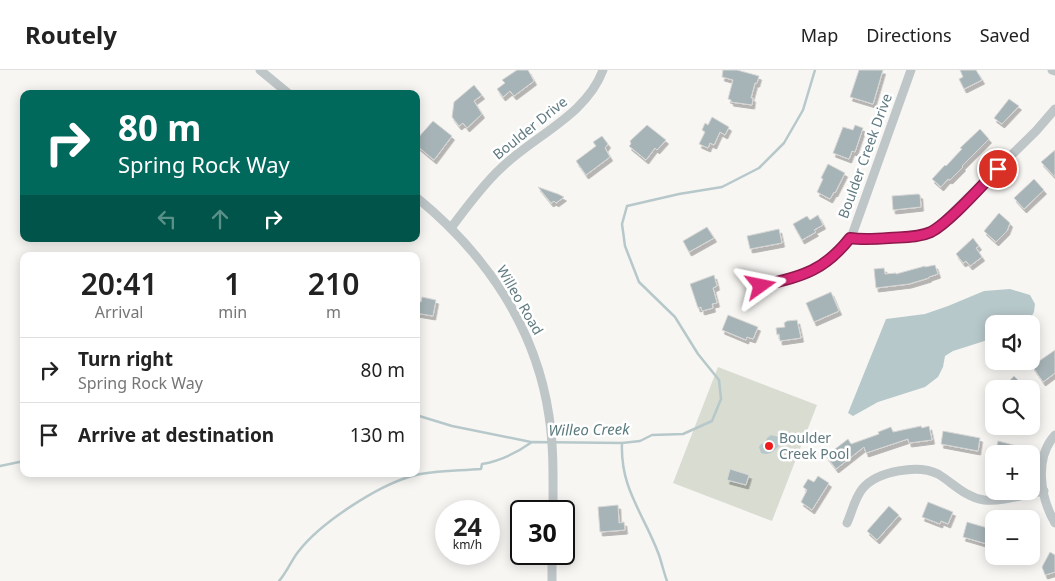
<!DOCTYPE html>
<meta charset="utf-8">
<style>
:root{--surface:#fff;--page:#f6f6f6;--text:#222;--muted:#767676;--line:#e0e0e0}
body{margin:0;font-family:"Noto Sans",sans-serif;background:var(--page);color:var(--text);height:100vh;display:flex;flex-direction:column;font-size:19px;white-space:nowrap}
*{box-sizing:border-box;margin:0}
p{font-size:16px;color:var(--muted)}
.icon{flex:none;width:28px;height:28px;fill:none;stroke:currentColor;stroke-width:2;stroke-linecap:round;stroke-linejoin:round}
.map{position:relative;flex:1;overflow:hidden}
.panel{position:absolute;left:20px;top:182px;width:400px;height:225px;display:flex;flex-direction:column;background:var(--surface);border-radius:10px;box-shadow:0 2px 12px #0003}
.panel>*{flex:none}
.banner{position:absolute;left:20px;top:20px;width:400px;height:152px;border-radius:10px;box-shadow:0 2px 12px #0003;background:#00695c;color:#fff;overflow:hidden}
.tools{position:absolute;left:985px;top:245px;display:grid;gap:10px}
.tools a{display:grid;place-items:center;width:55px;height:55px;border-radius:10px;background:var(--surface);box-shadow:0 2px 12px #0003;font-size:25px}
.speed{position:absolute;left:435px;top:430px;display:flex;gap:10px;font-size:25px;font-weight:700;text-align:center}
.speed>*{display:grid;place-content:center;width:65px;height:65px;border-radius:50%;background:var(--surface);box-shadow:0 2px 12px #0003;line-height:1}
.speed small{font-size:12px;font-weight:400}
.speed .limit{border:2px solid #111;border-radius:8px;background:#fff;color:#111}
.pin{position:absolute;display:grid;place-items:center;width:42px;height:42px;color:#fff;margin:-21px;border:2px solid #fff;border-radius:50%;box-shadow:0 1px 5px #0007}
.me{position:absolute;width:55px;margin:-28px;rotate:78deg;stroke-linejoin:round;filter:drop-shadow(0 0 4px #0008)}
.turn{display:flex;align-items:center;gap:18px;height:105px;padding:0 15px;font-size:22px}
.turn .icon{width:65px;height:65px;stroke-width:2.5}
.turn b{display:block;font-size:35px;line-height:42px}
.lanes{display:flex;align-items:center;height:48px;padding:0 15px;background:#0003;justify-content:center;gap:25px;direction:ltr}
.lanes .off{opacity:.35}
.eta{display:flex;justify-content:space-evenly;align-items:center;height:85px;text-align:center}
.eta b{font-size:30px;font-weight:600;line-height:35px}
ul{padding:0;list-style:none}
li{display:flex;align-items:center;gap:15px;height:65px;padding:0 15px;border-top:1px solid var(--line)}
li div{flex:1}
li b{display:block;font-size:19px}
li em{font-style:normal}
header{display:flex;align-items:center;gap:30px;box-sizing:border-box;height:70px;padding:0 25px;background:var(--surface);border-bottom:1px solid var(--line)}
header strong{font-size:24px}
nav{display:flex;gap:28px;margin-inline-start:auto;font-size:18px}
.map>svg:first-child{display:block}
.green{fill:#d8dcd1}
.water{fill:#b7c8ca}
.lines{fill:none;stroke-linecap:round;stroke-linejoin:round}
.stream{stroke:#b7c8ca;stroke-width:2.5}
.building{fill:#a7b4b7;stroke:#d8d7d5;filter:url(#shadow)}
.minor{stroke:#bfc6c8;stroke-width:9}
.route-casing{stroke:#8e194d;stroke-width:12}
.route{stroke:#db2777;stroke-width:9}
.poi-dot{fill:#ee1b1d;stroke:#fff;stroke-width:2}
.labels{text-anchor:middle;stroke-width:5;stroke-linejoin:round;paint-order:stroke}
.street-label{font-size:14px;fill:#5f7a80;stroke:#fff}
.poi-label{font-size:14px;fill:#5f7a80;stroke:#fff;text-anchor:start}
.water-label{font-size:15px;font-style:italic;fill:#5a7a7c;stroke:#fff}
</style>
<header>
<strong>Routely</strong>
<nav><a>Map</a><a>Directions</a><a>Saved</a></nav>
</header>
<div class="map">
<svg width="1055" height="511" viewBox="0 0 1055 511">
<defs>
<filter id="shadow"><feDropShadow dx="2.5" dy="4" stdDeviation="0" flood-color="#0004"/></filter>
</defs>
<rect width="100%" height="100%" fill="#f7f6f3"/>
<path class="green" d="M718 297 817 335 772 451 673 413Z"/>
<g class="water">
<path d="M1010 219 1030 225 1035 234 1034 242 1028 253 994 254V268L953 281 945 286 943 297 938 307 925 317 878 332 853 346 848 343 886 249 925 244 948 236 984 221Z"/>
<path d="M771 365 779 367 780 374C775 381 769 386 761 383L759 377 761 374 765 373 767 368Z"/>
</g>
<g class="lines">
<g class="stream">
<path d="M416 345 452 356 531 372"/>
<path d="M622 373C620 419 644 444 659 485 662 494 664 503 667 511"/>
<path d="M0 396 24 391"/>
<path d="M279 511C287 502 291 491 298 482 320 453 377 416 412 406 433 400 458 401 481 399L482 394C500 391 518 382 532 372L622 373 640 371 652 365 683 364 712 351 721 329 719 310 698 284 675 247 639 212 625 176 622 154 627 136 679 124 722 117 759 98 784 73 803 40 815 0"/>
</g>
</g>
<g class="building">
<path d="M517 0H528L534 11 514 26 510 21 503 27 497 19 505 13 502 10Z"/>
<path d="M723 0H737L759 6 757 13H755L751 28H753L752 35 731 32V30L728 29 733 10 722 7Z"/>
<path d="M859 0H883L873 34 850 27Z"/>
<path d="M960 0H976L982 10 964 19 959 9 963 7Z"/>
<path d="M474 15 482 25 474 31 482 44 467 58 463 53 459 56 452 47 454 32Z"/>
<path d="M1009 29 1019 36 1002 54 994 48Z"/>
<path d="M712 47 729 57 725 65 720 62 714 75 710 73 708 78 699 74 705 62 702 60 705 53 708 55Z"/>
<path d="M433 51 452 66 434 90 416 75V70Z"/>
<path d="M647 55 666 70 657 80 655 78 646 90 629 76 631 74 630 71Z"/>
<path d="M855 55 863 58 855 82 852 81 849 89 833 83 843 57 853 60Z"/>
<path d="M980 59 989 69 962 96 963 97 950 110 948 109 941 117 932 109 945 95 946 96 962 79 960 78Z"/>
<path d="M602 66 608 74 605 78 610 87 586 105 576 91 596 76 593 72Z"/>
<path d="M1055 80V107L1041 92Z"/>
<path d="M828 94 845 103 835 123 834 122 830 129 817 122 823 109 821 108Z"/>
<path d="M1034 109 1044 120 1024 139 1014 128Z"/>
<path d="M538 117 558 124 564 127 556 133 554 131 551 133Z"/>
<path d="M918 124 920 125 921 137 893 140 892 126Z"/>
<path d="M999 143 1010 153 1007 161 996 172 984 161Z"/>
<path d="M818 145 823 155 814 160 816 162 802 170 793 154 807 146 810 150Z"/>
<path d="M707 157 714 168 689 182 683 171Z"/>
<path d="M779 159 782 173 750 179 747 166Z"/>
<path d="M973 168 979 176 976 178 982 187 970 196 966 191 963 193 956 184Z"/>
<path d="M935 195 938 204 929 207V208L909 214 876 218 874 199 884 198 885 204 896 203V204L925 196V197Z"/>
<path d="M714 205 717 216 713 218 717 233 712 234 713 238 702 241 701 237 698 238 690 214Z"/>
<path d="M831 222 839 241 814 252 806 233Z"/>
<path d="M422 227 436 230 433 246 416 243V231L421 232Z"/>
<path d="M728 245 758 257 753 269 747 267 746 270 722 260Z"/>
<path d="M797 250 801 268 780 271 779 264 777 265 776 258 785 257 784 253 787 251Z"/>
<path d="M1055 280V303L1043 312 1032 296Z"/>
<path d="M1014 306 1027 319H1002Z"/>
<path d="M921 356 922 358 929 356 932 370 909 373 908 369 866 383 864 377 836 399 826 386 848 369 851 374 879 364 878 362 891 357 893 362Z"/>
<path d="M943 361 980 368 978 381 941 374Z"/>
<path d="M998 371 1017 376 1015 384H995Z"/>
<path d="M730 399 749 405 746 415 727 410Z"/>
<path d="M818 406 829 413 812 440 801 432 807 420 803 417 808 409 814 412Z"/>
<path d="M928 432 953 442 948 454 941 451 940 454 922 447Z"/>
<path d="M618 435 619 453 624 452 625 460 600 462 598 437Z"/>
<path d="M889 436 899 445 877 470 867 461Z"/>
<path d="M967 452 991 459 987 474 963 467Z"/>
<path d="M1050 482 1055 485V502L1045 505 1042 497Z"/>
</g>
<g class="lines">
<g class="minor">
<path d="M260 0 289 24"/>
<path d="M1052 0 1055 1"/>
<path d="M416 127C485 183 536 257 549 346 554 378 553 410 553 441"/>
<path d="M451 158C466 138 481 117 500 99 533 66 586 46 603 0"/>
<path d="M851 168C873 172 918 169 938 157L1036 61 1055 39"/>
<path d="M761 215C802 206 823 202 851 168L911 0"/>
<path d="M1055 365C1034 388 1040 427 1055 453"/>
<path d="M847 453C852 442 855 427 863 418 878 401 918 394 938 404 953 413 965 427 984 430 1003 432 1025 424 1044 421"/>
<path d="M552 511V484"/>
</g>
</g>
<g class="lines">
<defs>
<path id="route" d="M761 216C802 206 823 202 850 168 863 170 876 169 889 168 903 167 918 168 931 162 950 152 982 115 998 99"/>
</defs>
<use href="#route" class="route-casing"/>
<use href="#route" class="route"/>
</g>
<circle class="poi-dot" cx="769" cy="376" r="5"/>
<g class="labels">
<g class="street-label">
<text transform="translate(530 58) rotate(-39)" y="5">Boulder Drive</text>
<text transform="translate(865 86) rotate(-70)" y="5">Boulder Creek Drive</text>
<text transform="translate(520 230) rotate(60)" y="5">Willeo Road</text>
</g>
<g class="poi-label">
<text x="779" y="373">Boulder<tspan x="779" dy="16">Creek Pool</tspan></text>
</g>
<g class="water-label">
<text transform="translate(589 360) rotate(-1)" y="5">Willeo Creek</text>
</g>
</g>
</svg>
<div class="tools">
<a><svg class="icon" aria-label="sound" viewBox="0 0 24 24"><path d="M4 9h4l5-4v14l-5-4H4zM17 9q2 3 0 6"/></svg></a>
<a><svg class="icon" aria-label="search" viewBox="0 0 24 24"><circle cx="10" cy="10" r="6"/><path d="M15 15l6 6"/></svg></a>
<a>+</a>
<a>−</a>
</div>
<div class="speed"><div>24<small>km/h</small></div><div class="limit">30</div></div>
<div class="pin" style="left:998px;top:99px;background:#d93025"><svg class="icon" aria-label="arrive" viewBox="0 0 24 24"><path d="M6 21V4h12l-3 4 3 4H6"/></svg></div>
<svg class="me" style="left:761px;top:216px" viewBox="-20 -20 40 40"><path d="M0-17L14 15 0 8-14 15z" fill="#db2777" stroke="#fff" stroke-width="4"/></svg>
<div class="banner">
<div class="turn"><svg class="icon" aria-label="right" viewBox="0 0 24 24"><path d="M7 20v-9h11M14 6l5 5-5 5"/></svg><div><b>80 m</b>Spring Rock Way</div></div>
<div class="lanes"><svg class="icon off" aria-label="left" viewBox="0 0 24 24"><path d="M17 20v-9H6M10 6l-5 5 5 5"/></svg><svg class="icon off" aria-label="ahead" viewBox="0 0 24 24"><path d="M12 20V5M6 11l6-6 6 6"/></svg><svg class="icon" aria-label="right" viewBox="0 0 24 24"><path d="M7 20v-9h11M14 6l5 5-5 5"/></svg></div>
</div>
<section class="panel">
<div class="eta">
<div><b>20:41</b><p>Arrival</p></div>
<div><b>1</b><p>min</p></div>
<div><b>210</b><p>m</p></div>
</div>
<ul>
<li><svg class="icon" aria-label="right" viewBox="0 0 24 24"><path d="M7 20v-9h11M14 6l5 5-5 5"/></svg><div><b>Turn right</b><p>Spring Rock Way</p></div><em>80 m</em></li>
<li><svg class="icon" aria-label="arrive" viewBox="0 0 24 24"><path d="M6 21V4h12l-3 4 3 4H6"/></svg><div><b>Arrive at destination</b></div><em>130 m</em></li>
</ul>
</section>
</div>
